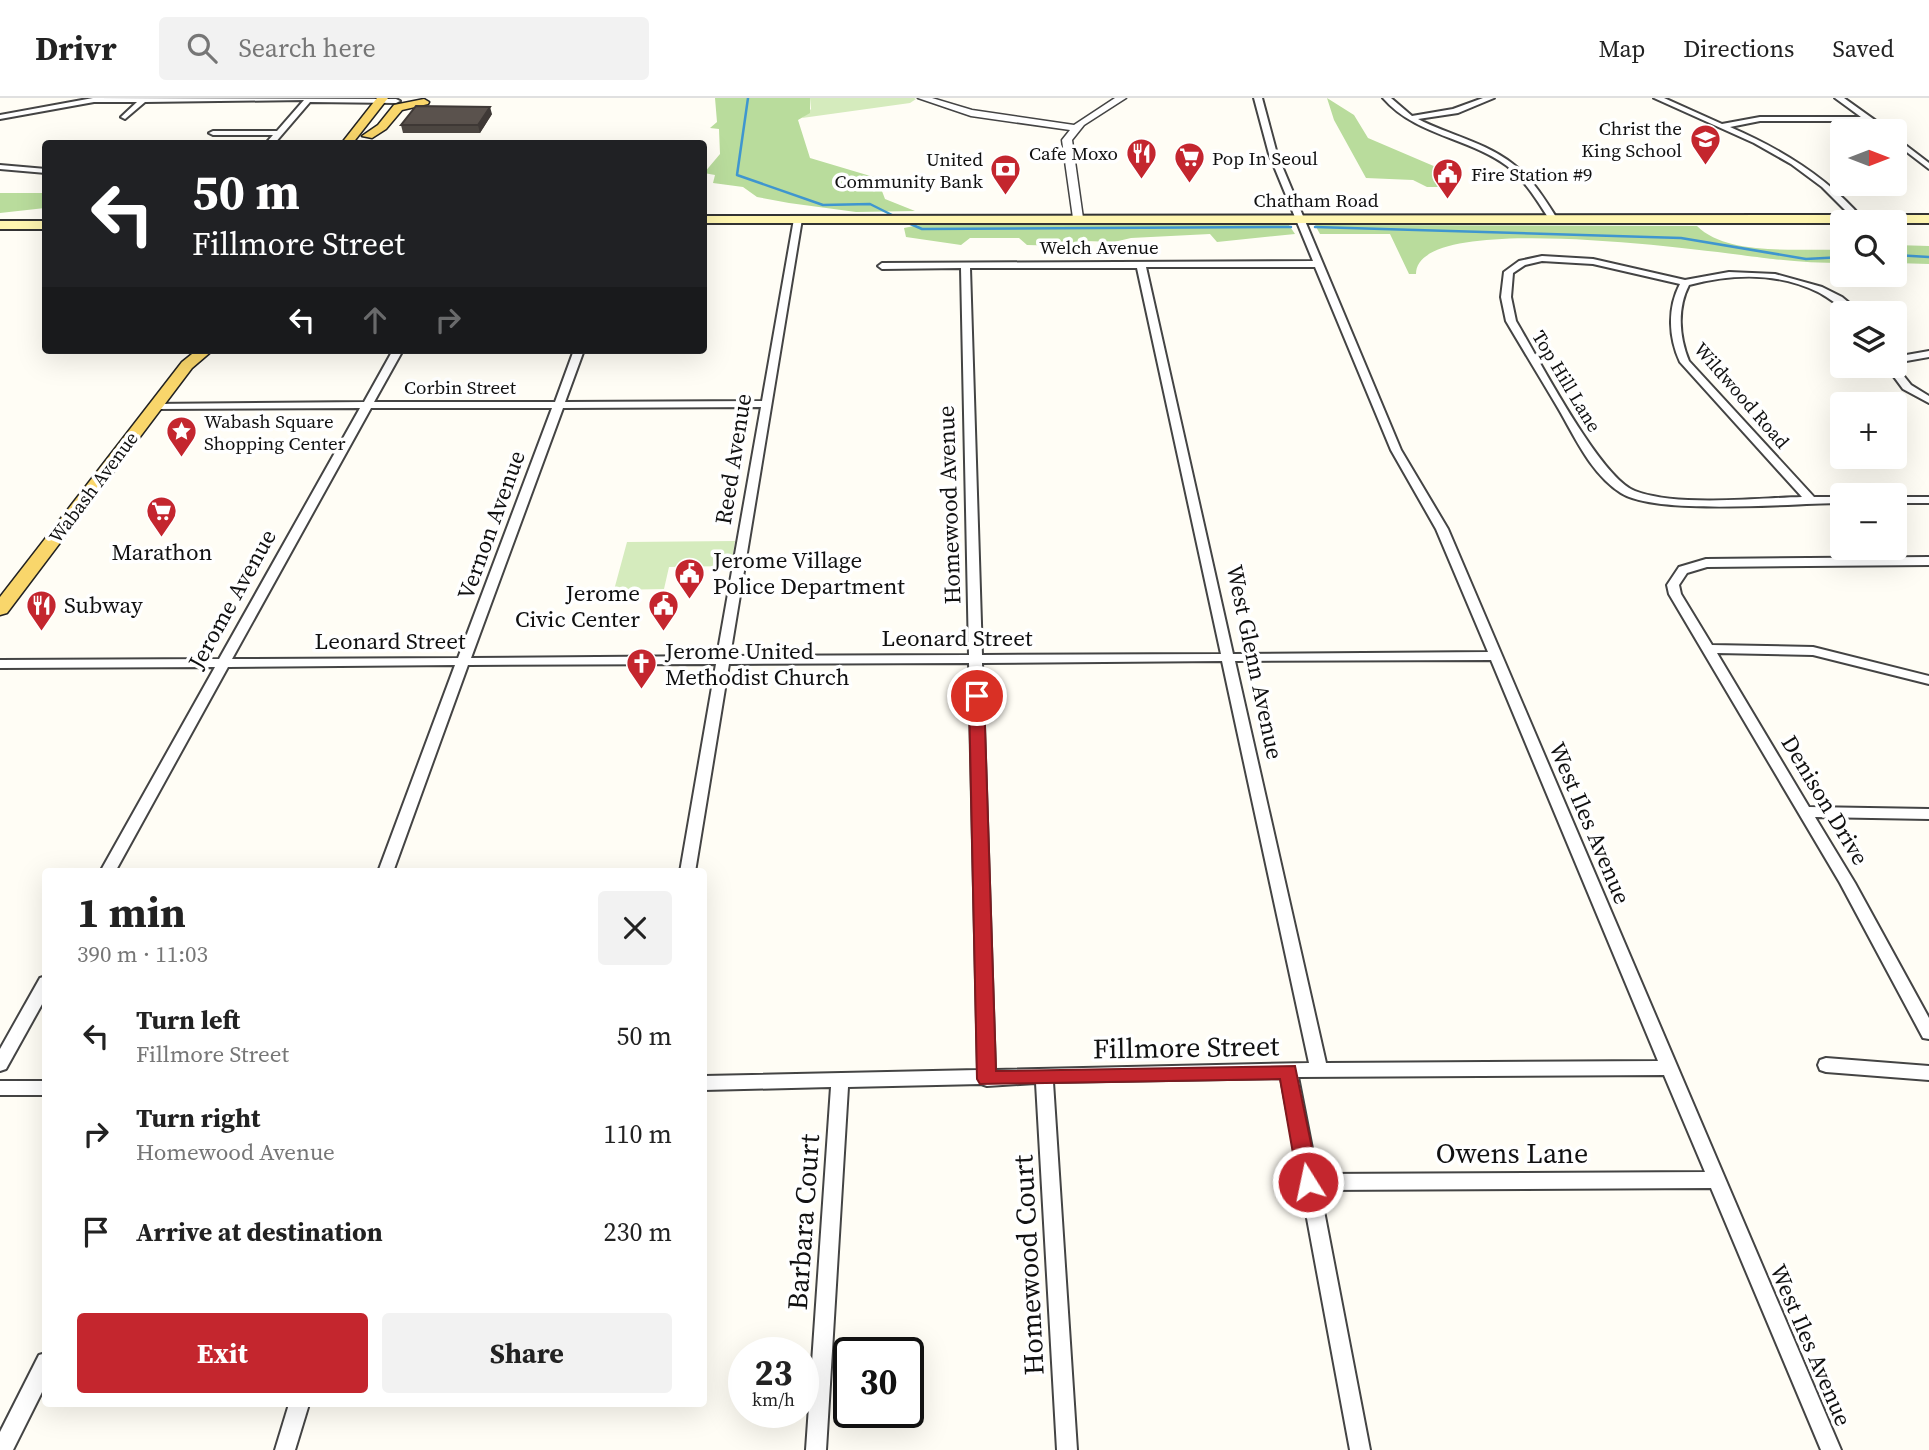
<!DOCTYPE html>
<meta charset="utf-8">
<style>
:root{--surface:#fff;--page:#f2f2f2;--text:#222;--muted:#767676;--line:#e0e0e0;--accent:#c4262e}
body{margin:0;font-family:"Source Serif 4",serif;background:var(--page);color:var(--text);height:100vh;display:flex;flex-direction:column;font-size:26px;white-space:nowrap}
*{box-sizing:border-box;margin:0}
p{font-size:23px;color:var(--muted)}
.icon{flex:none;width:38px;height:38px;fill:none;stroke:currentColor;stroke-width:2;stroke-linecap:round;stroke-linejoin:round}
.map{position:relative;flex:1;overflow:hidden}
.side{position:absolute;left:42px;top:770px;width:665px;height:539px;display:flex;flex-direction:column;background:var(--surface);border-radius:7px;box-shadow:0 7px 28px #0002}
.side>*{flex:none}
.guide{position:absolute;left:42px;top:42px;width:665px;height:214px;border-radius:7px;box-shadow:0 7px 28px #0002;background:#202124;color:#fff;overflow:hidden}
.needle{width:46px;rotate:90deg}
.buttons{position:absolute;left:1830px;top:21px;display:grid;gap:14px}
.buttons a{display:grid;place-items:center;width:77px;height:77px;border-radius:7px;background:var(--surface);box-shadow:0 7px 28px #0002;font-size:35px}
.speed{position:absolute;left:728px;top:1239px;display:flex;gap:14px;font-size:35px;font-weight:700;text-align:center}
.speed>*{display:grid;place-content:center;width:91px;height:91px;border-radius:50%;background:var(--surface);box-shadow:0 7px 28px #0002;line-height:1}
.speed small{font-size:18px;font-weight:400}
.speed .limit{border:4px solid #111;border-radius:10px;background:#fff;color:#111}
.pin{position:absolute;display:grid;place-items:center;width:60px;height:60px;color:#fff;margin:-30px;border:4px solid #fff;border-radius:50%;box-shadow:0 2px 7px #0007}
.me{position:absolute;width:77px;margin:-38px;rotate:350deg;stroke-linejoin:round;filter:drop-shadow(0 0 5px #0008)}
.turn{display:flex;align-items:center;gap:24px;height:147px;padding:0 35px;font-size:32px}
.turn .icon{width:91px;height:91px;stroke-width:2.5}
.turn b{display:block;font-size:49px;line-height:60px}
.lanes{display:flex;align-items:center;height:66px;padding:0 35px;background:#0003;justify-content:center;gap:35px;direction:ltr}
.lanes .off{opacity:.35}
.round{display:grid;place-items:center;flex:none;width:74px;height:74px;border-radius:7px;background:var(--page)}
.head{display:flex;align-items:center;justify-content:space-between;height:119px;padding:0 35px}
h1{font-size:42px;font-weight:700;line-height:52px}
.primary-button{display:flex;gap:14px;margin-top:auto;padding:14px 35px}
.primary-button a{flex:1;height:80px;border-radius:7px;background:var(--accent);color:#fff;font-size:28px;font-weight:700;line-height:80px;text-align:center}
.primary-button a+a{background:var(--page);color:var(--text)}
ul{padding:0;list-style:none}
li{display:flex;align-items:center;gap:21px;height:98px;padding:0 35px}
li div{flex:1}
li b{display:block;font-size:26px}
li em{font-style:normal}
header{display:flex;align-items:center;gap:42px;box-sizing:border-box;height:98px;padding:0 35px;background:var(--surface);border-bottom:2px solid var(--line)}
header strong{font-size:33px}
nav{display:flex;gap:38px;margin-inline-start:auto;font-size:24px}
.search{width:490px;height:63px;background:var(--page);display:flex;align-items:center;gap:18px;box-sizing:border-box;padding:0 24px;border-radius:7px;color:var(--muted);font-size:26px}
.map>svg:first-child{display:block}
.green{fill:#d5ebbd}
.forest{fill:#b9dc9c}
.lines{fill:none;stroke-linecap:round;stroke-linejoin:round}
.stream{stroke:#3f96cf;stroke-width:2.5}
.minor-casing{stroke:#444;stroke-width:4}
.tertiary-casing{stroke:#444;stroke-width:3}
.secondary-casing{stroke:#333;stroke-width:4}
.primary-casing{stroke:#222;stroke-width:3}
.minor{fill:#fff;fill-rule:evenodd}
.tertiary{fill:#fff;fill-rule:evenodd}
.secondary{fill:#fff6b0;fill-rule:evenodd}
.primary{fill:#f9d66b;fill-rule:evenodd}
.wall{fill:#4d4742}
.shaded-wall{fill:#3f3936}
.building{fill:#5a524d;stroke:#3f3936;stroke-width:2}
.route{fill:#c4262e;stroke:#7f191e;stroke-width:2}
.labels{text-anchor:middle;stroke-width:7;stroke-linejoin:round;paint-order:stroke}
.far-poi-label{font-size:19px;fill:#111;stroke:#fff;text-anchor:end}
.far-street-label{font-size:19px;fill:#111;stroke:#fff}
.street-label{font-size:23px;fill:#111;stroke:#fff}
.poi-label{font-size:23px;fill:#111;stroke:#fff;text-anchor:start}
.near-street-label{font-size:28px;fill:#111;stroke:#fff}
</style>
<header>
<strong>Drivr</strong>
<div class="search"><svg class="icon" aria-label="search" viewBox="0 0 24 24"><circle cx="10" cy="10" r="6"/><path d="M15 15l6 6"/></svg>Search here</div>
<nav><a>Map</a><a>Directions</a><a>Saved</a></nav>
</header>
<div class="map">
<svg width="1929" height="1352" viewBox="0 0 1929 1352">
<rect width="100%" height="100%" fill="#fffdf5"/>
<g class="green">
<path d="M810 0H914L916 1 910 5 802 20 811 11Z"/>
<path d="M735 443 731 468 669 469 664 491 614 492 627 444Z"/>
</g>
<g class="forest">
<path d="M715 0H810V15L798 22 810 60 877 80 885 101 915 113 856 114 789 105 757 99 743 89 713 85 715 77 704 75 720 56 719 31 710 30 717 24Z"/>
<path d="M1327 0 1354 17 1368 40 1443 72 1457 89H1427L1413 82 1366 80 1334 22Z"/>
<path d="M0 95H45V110L0 115Z"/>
<path d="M924 126 1289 127 1295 136 1217 144 1210 136 1131 140 1114 144 1086 143 1063 148 1027 147 1019 140H970L961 147 906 139 904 130Z"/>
<path d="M1315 127 1697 128C1728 159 1801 150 1843 152V165C1820 165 1796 164 1773 161 1727 156 1416 109 1416 176H1409L1390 136H1320Z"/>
<path d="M1895 147 1929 148V166L1895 165Z"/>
</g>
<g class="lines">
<g class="stream">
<path d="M748 0 737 77 823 107 870 106 898 120"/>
<path d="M906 124 922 131 1291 129"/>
<path d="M1315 129 1681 140 1806 161 1843 159"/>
<path d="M1895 157 1929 159"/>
</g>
<defs>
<g id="minor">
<path d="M93 0 396 1 400 3 396 5 310 4 274 46H265L273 37H213L209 35 213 33H277L304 2 145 4 125 21 121 19 137 4H94L0 21V17Z"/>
<path d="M1254 0H1262L1277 56 1401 352 1448 431 1841 1352H1821L1711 1090 1320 1092 1370 1352H1350L1281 980 1053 984 1077 1352H1057L1036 985 987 988 981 986 848 989 826 1352H806L831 989 704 992V978L978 972 969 565 729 566 695 774H680L716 566 468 567 393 774H378L455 567 228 569 115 774H100L215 569 0 570V562L219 561 360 310 155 311 151 310V306L364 304 393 252H403L374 304H555L574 252H584L565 304 762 303 794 121 798 118 802 121 730 558 969 557 961 170 882 171 878 168 882 165 1313 163 1269 56ZM1146 169H1315L1391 352 1436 431 1488 554 1233 556ZM970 170H1137L1221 556 982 557ZM761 309 717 558 471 560 563 310ZM371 310H552L458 560 232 561ZM1491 562 1658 963 1326 965 1235 563ZM1222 563 1309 965 995 972 982 565ZM1664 977 1705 1074 1317 1076 1298 979Z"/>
<path d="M1383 0H1391L1412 18 1453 11 1483 0H1494L1458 15 1418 21C1449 37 1485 44 1513 66 1533 81 1545 102 1558 122L1557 124H1551C1538 104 1526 83 1507 68 1468 39 1416 38 1383 0Z"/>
<path d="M1654 0H1664L1722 26 1760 19H1861L1835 0H1844L1890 33H1881L1867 23H1760L1730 29C1781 51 1827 79 1863 121L1856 123 1822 89 1791 66 1754 45Z"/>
<path d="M1895 39 1929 65V71L1895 45Z"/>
<path d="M0 67 46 71V75L0 71Z"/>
<path d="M1542 158 1593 161 1685 182 1729 174 1775 176 1822 189 1842 199 1859 213 1861 215C1845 215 1832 201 1818 194 1778 174 1731 176 1689 187 1677 210 1679 239 1689 263L1814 399H1843V405C1794 405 1658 418 1621 395 1591 376 1575 339 1558 310 1541 281 1523 252 1506 223L1501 199 1504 174 1519 163ZM1542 163 1593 166 1680 186C1667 211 1669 240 1680 264L1802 399C1756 400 1677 409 1635 393 1600 380 1538 260 1516 223L1511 199 1513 175 1525 167Z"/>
<path d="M1929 253V259L1895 265V259Z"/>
<path d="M1895 267 1911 287 1929 298V305L1903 291 1886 268Z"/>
<rect x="1895" y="399" width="34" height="6"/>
<path d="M1929 459V467L1707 469 1687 475 1679 487 1681 496 1712 547 1813 549 1929 578V586L1813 557 1717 555 1809 709 1929 711V721L1815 719 1855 785 1929 920V941L1923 940 1840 785 1669 496 1667 487 1679 469 1706 461Z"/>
<path d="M46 878V899L6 971 0 973V951L40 880Z"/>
<path d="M1826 960 1929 968V982L1826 974 1820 972 1818 967 1820 962Z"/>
<rect x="0" y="983" width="46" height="14"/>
<path d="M46 1255V1286L13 1352H0V1334L39 1257Z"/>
<path d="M289 1306H309L295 1352H275Z"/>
</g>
<path id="tertiary" d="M918 0H932L972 12 1074 27 1115 0H1126L1084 27 1072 42 1083 120 1078 123 1073 120 1062 42 1070 32 971 18Z"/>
<g id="secondary">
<path d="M1929 117V125H704V118Z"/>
<rect x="0" y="123" width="46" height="8"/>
</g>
<g id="primary">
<path d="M377 0H388L352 46H341Z"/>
<path d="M424 1 429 4 428 6 402 12 386 31 372 40 362 38 378 27 394 7Z"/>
<path d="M197 252H213L192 270 7 515 0 517V499L182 264Z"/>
</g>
</defs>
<use href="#minor" class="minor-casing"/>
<use href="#tertiary" class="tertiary-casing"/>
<use href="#secondary" class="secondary-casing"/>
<use href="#primary" class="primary-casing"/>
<use href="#minor" class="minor"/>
<use href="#tertiary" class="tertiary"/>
<use href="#secondary" class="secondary"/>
<use href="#primary" class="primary"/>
</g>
<path class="wall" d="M492 16 480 35H403L401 27Z"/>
<path class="shaded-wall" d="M490 9 492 16 480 35 478 27Z"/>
<path class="building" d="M416 8 490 9 478 27H401Z"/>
<path class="route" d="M977 593 984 598 996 973 1295 968 1319 1084 1316 1091 1308 1093 1301 1091 1298 1084 1280 981 980 986 977 981 969 598Z"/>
<defs>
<symbol id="school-pin" viewBox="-11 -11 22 30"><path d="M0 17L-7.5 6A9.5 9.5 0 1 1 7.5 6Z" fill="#c4262e" stroke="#fff"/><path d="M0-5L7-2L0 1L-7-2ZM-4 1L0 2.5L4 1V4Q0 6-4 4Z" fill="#fff"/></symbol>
<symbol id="restaurant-pin" viewBox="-11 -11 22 30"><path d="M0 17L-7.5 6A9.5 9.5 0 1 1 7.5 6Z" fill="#c4262e" stroke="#fff"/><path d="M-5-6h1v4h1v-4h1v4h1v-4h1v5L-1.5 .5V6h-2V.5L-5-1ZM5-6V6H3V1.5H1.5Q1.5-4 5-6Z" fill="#fff"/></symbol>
<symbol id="supermarket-pin" viewBox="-11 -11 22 30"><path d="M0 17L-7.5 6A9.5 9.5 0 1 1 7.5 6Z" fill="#c4262e" stroke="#fff"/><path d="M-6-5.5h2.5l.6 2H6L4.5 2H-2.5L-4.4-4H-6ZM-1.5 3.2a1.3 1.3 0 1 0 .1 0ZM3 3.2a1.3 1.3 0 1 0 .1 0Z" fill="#fff"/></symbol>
<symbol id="bank-pin" viewBox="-11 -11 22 30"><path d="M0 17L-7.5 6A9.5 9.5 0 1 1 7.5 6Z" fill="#c4262e" stroke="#fff"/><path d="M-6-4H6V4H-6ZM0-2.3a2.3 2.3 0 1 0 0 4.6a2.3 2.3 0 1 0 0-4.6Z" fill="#fff"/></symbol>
<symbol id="civic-pin" viewBox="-11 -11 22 30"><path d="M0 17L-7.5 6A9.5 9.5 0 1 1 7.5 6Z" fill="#c4262e" stroke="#fff"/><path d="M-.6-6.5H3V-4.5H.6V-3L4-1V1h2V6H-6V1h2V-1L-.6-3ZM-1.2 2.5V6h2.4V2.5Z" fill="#fff"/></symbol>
<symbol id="sight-pin" viewBox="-11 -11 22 30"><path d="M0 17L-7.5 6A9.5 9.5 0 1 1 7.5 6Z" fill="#c4262e" stroke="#fff"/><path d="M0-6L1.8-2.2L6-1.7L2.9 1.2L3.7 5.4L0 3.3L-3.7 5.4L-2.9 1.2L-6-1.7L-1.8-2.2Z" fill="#fff"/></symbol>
<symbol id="church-pin" viewBox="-11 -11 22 30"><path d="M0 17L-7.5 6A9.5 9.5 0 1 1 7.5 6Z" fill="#c4262e" stroke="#fff"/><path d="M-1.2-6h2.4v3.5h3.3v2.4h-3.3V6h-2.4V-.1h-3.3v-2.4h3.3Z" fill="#fff"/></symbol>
</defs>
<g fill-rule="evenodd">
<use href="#school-pin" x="1688" y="24" width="35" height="47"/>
<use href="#restaurant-pin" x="1124" y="38" width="35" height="47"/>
<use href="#supermarket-pin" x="1172" y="42" width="35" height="47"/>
<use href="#bank-pin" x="988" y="54" width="35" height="47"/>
<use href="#civic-pin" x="1430" y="58" width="35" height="47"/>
<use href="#sight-pin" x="164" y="316" width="35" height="47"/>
<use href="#supermarket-pin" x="144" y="396" width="35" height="47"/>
<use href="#civic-pin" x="672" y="458" width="35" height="47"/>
<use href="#restaurant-pin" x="24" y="490" width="35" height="47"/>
<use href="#civic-pin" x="646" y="490" width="35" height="47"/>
<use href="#church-pin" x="624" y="548" width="35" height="47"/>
</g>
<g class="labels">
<g class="far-poi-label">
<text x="1682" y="37">Christ the<tspan x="1682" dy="22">King School</tspan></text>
<text x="1118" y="62">Cafe Moxo</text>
<text x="1212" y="67" text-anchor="start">Pop In Seoul</text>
<text x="983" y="68">United<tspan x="983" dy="22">Community Bank</tspan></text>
<text x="1471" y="83" text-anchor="start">Fire Station #9</text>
<text x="204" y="330" text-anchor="start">Wabash Square<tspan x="204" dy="22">Shopping Center</tspan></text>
</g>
<g class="far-street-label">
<text x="1316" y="109">Chatham Road</text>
<text x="1099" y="156">Welch Avenue</text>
<text transform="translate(1567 283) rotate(59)" y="7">Top Hill Lane</text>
<text x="460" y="296">Corbin Street</text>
<text transform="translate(1742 297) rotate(49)" y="7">Wildwood Road</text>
<text transform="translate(93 389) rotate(-53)" y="7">Wabash Avenue</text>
</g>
<g class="street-label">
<text transform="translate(733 361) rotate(-81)" y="8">Reed Avenue</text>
<text transform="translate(949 407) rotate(-92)" y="8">Homewood Avenue</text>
<text transform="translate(491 427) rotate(-70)" y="8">Vernon Avenue</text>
<text transform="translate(232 501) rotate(-61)" y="8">Jerome Avenue</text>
<text x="957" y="548">Leonard Street</text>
<text x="390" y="551">Leonard Street</text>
<text transform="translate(1255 564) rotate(78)" y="8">West Glenn Avenue</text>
<text transform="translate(1825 702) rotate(59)" y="8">Denison Drive</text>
<text transform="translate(1590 725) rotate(67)" y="8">West Iles Avenue</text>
<text transform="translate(1811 1247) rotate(67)" y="8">West Iles Avenue</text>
</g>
<g class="poi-label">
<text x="162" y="462" text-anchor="middle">Marathon</text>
<text x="713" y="470">Jerome Village<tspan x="713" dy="26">Police Department</tspan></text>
<text x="640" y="503" text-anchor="end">Jerome<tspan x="640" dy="26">Civic Center</tspan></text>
<text x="64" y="515">Subway</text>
<text x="665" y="561">Jerome United<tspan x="665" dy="26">Methodist Church</tspan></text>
</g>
<g class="near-street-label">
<text transform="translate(1186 949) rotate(-1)" y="10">Fillmore Street</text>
<text x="1512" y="1065">Owens Lane</text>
<text transform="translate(803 1124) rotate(-86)" y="10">Barbara Court</text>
<text transform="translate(1028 1167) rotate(-93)" y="10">Homewood Court</text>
</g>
</g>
</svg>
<div class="buttons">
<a><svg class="needle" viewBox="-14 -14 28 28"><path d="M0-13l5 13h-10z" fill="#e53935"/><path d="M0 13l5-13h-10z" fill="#767676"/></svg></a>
<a><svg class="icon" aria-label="search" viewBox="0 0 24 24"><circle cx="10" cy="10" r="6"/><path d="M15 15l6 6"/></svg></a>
<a><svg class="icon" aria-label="layers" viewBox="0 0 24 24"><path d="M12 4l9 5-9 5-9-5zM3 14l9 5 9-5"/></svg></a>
<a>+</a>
<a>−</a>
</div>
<div class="speed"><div>23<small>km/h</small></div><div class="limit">30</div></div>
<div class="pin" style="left:977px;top:598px;background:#d93025"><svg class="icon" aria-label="arrive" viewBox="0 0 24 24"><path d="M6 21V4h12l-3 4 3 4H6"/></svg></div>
<svg class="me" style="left:1308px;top:1084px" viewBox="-20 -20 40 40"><circle r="17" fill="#c4262e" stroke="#fff" stroke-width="3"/><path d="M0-11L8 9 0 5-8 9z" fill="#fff"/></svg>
<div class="guide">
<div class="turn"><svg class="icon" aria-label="left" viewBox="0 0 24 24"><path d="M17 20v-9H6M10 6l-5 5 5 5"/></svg><div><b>50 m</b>Fillmore Street</div></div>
<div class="lanes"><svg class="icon" aria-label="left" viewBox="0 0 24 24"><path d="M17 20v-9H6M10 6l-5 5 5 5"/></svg><svg class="icon off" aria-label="ahead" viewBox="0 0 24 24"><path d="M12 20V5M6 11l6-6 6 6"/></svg><svg class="icon off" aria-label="right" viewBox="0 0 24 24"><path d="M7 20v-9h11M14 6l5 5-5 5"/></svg></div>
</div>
<section class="side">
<div class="head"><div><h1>1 min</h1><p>390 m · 11:03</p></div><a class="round"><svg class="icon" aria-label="close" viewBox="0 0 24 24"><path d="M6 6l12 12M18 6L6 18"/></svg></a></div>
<ul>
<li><svg class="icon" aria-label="left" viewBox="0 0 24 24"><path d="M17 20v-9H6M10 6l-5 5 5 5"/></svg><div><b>Turn left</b><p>Fillmore Street</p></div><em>50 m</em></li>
<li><svg class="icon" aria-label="right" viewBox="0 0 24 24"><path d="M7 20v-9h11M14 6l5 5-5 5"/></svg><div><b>Turn right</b><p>Homewood Avenue</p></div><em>110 m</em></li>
<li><svg class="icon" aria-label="arrive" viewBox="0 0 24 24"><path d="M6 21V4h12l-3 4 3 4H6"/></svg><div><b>Arrive at destination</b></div><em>230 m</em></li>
</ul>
<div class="primary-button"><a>Exit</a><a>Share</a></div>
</section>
</div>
